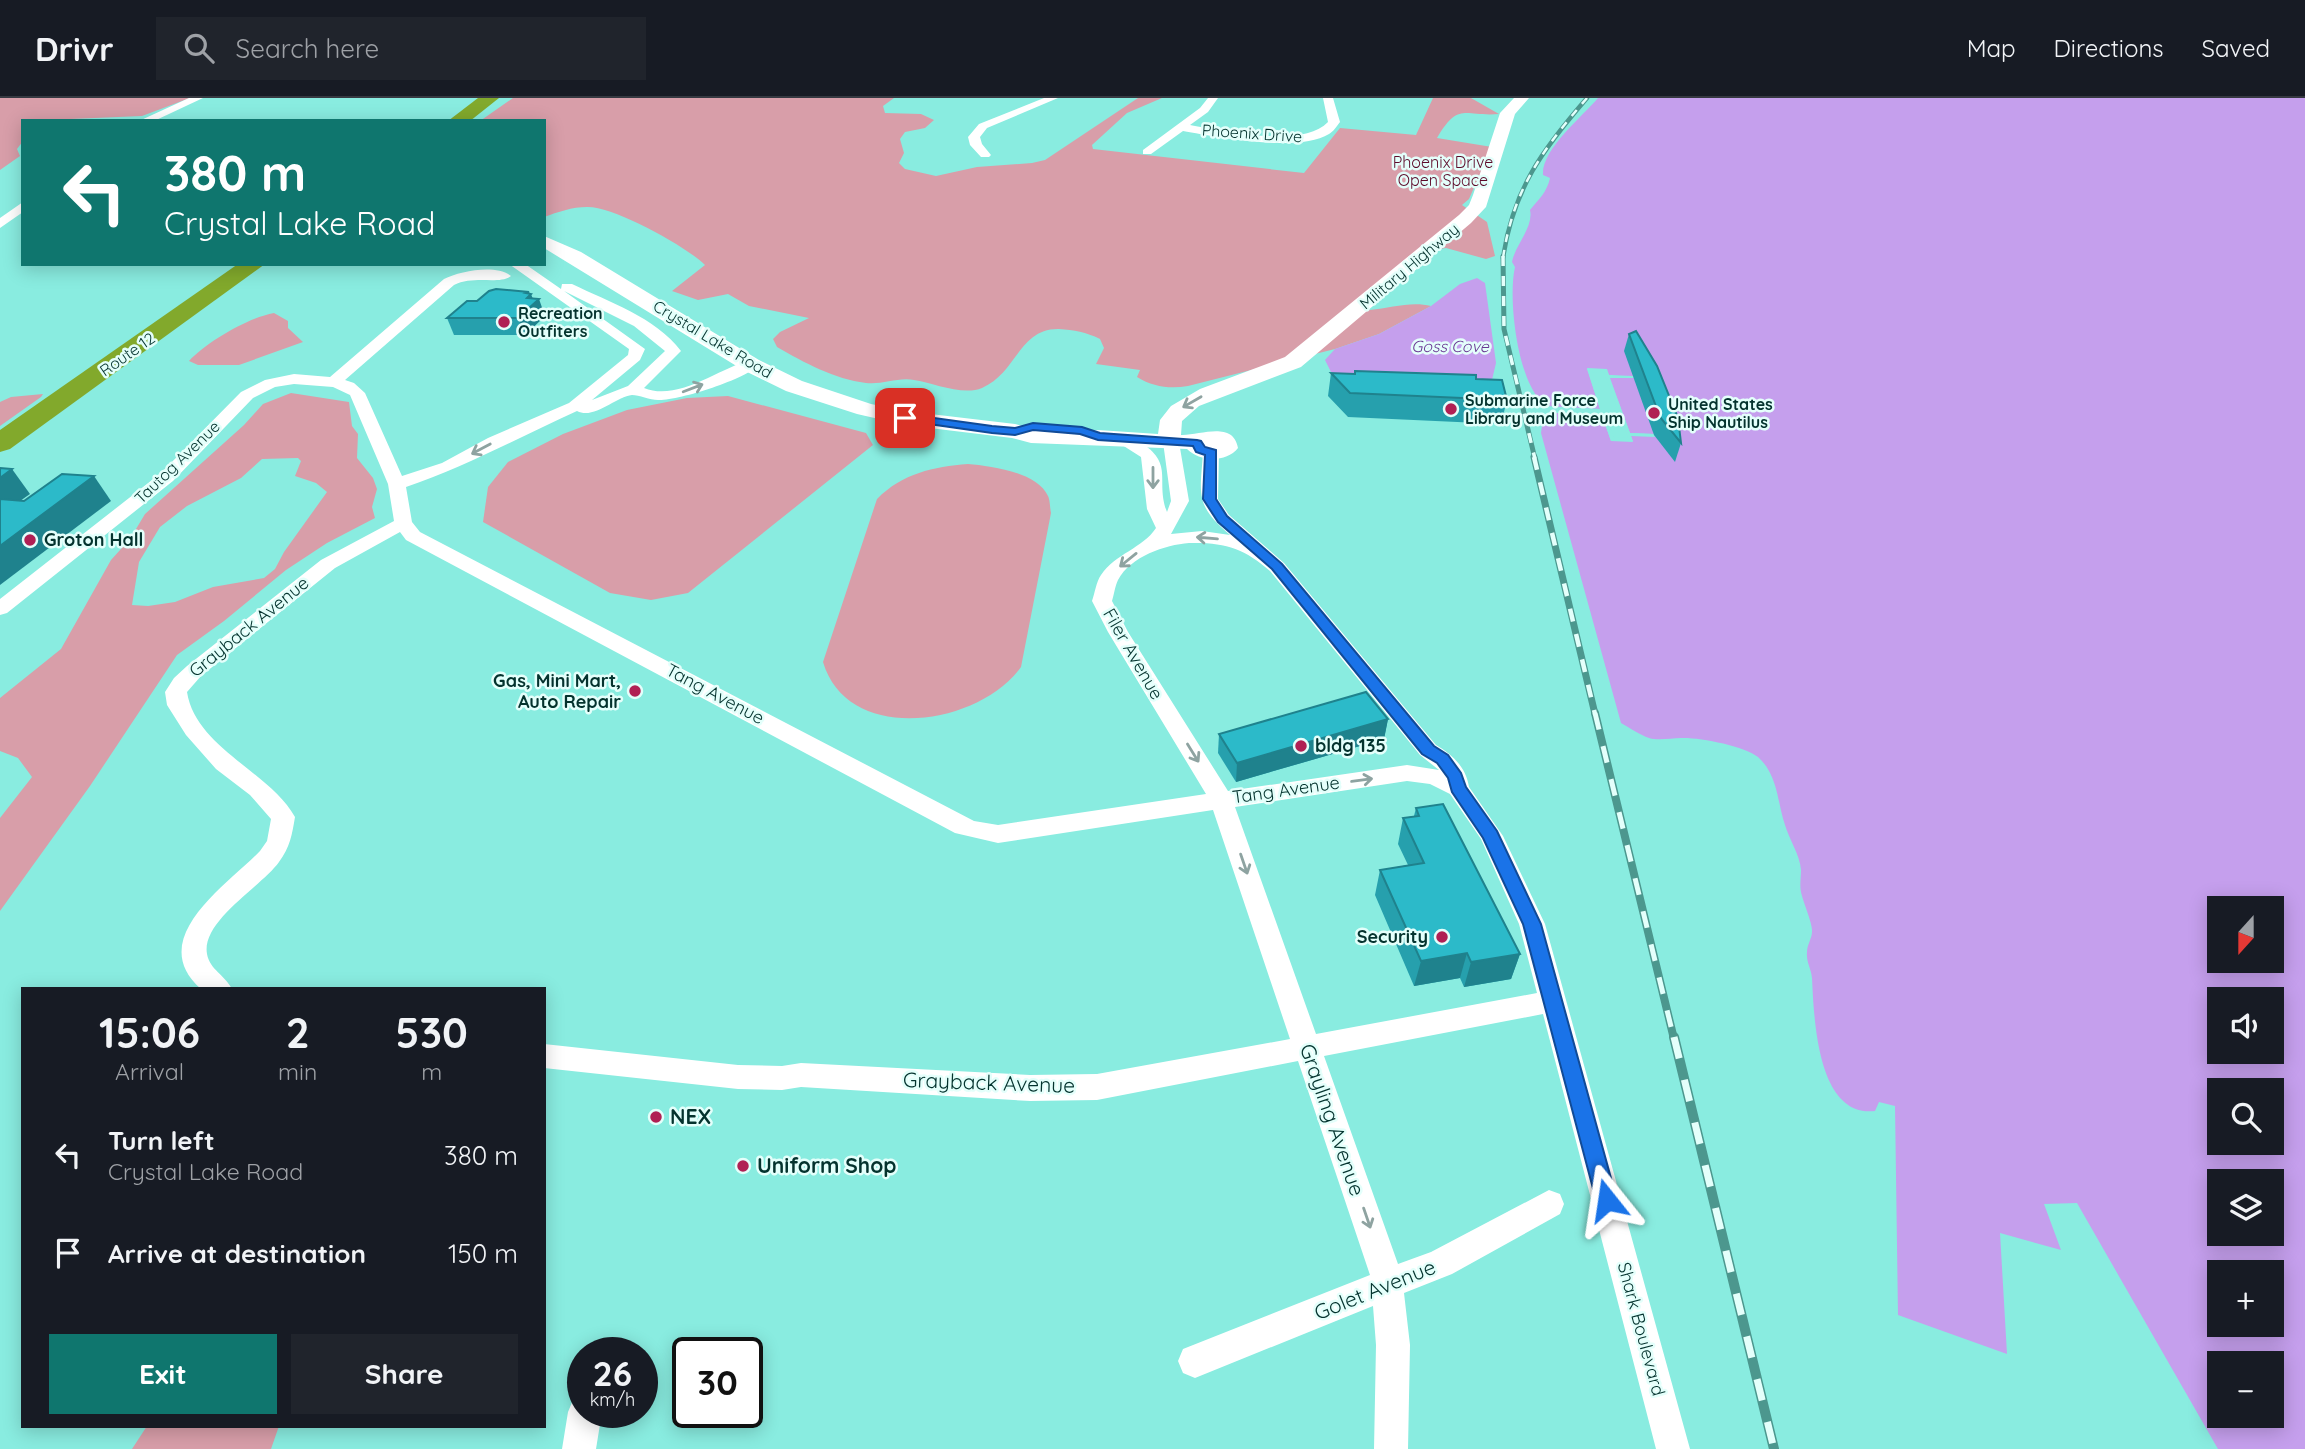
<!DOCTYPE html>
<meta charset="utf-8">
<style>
:root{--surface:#171b24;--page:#20242c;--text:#f1f3f6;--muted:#9ea1a6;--line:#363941;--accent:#0f766e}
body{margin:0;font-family:Quicksand,sans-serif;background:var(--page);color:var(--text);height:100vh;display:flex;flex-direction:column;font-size:26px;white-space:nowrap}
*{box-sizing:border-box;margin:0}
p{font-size:23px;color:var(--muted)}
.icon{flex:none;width:38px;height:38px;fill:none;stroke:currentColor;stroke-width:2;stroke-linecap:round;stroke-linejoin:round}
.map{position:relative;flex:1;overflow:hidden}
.panel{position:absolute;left:21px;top:889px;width:525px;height:441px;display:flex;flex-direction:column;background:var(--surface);border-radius:0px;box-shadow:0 4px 18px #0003}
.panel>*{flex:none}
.guide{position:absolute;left:21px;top:21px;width:525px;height:147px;border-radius:0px;box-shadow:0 4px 18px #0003;background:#0f766e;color:#fff;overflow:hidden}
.needle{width:46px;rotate:201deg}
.tools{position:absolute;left:2207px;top:798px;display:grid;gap:14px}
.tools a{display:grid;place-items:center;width:77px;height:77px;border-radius:0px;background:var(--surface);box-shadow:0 4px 18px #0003;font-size:35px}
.speed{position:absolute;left:567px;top:1239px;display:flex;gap:14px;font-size:35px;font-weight:700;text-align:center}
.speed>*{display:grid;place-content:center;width:91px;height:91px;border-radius:50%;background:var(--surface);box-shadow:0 4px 18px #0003;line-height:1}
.speed small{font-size:18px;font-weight:400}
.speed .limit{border:4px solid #111;border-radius:10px;background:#fff;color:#111}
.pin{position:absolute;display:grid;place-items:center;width:60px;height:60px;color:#fff;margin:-30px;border-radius:14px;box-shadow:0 4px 10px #0006}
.me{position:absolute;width:77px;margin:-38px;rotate:345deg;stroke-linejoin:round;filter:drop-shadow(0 0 5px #0008)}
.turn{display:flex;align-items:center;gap:24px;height:147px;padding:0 28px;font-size:32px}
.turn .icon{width:91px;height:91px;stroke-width:2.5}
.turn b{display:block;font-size:49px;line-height:60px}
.eta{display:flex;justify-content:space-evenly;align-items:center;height:119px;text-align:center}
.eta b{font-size:42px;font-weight:800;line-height:49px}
.button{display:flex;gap:14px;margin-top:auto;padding:14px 28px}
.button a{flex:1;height:80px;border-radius:0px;background:var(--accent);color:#fff;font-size:28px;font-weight:800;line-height:80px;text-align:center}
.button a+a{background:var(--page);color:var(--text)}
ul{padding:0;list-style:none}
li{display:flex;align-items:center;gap:21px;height:98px;padding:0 28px}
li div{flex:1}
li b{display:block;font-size:26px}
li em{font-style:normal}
header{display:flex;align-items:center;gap:42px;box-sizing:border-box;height:98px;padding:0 35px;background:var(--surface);border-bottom:2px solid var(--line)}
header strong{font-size:33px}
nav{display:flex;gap:38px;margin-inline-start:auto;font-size:24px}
.search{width:490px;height:63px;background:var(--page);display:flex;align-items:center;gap:18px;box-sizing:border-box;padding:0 24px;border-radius:0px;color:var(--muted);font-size:26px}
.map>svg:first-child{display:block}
.green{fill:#d89ea9;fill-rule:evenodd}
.water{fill:#c59fed;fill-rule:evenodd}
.pier{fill:#89ece0;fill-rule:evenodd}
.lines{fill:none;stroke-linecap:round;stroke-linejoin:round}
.street{fill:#fff;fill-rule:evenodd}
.secondary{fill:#fff;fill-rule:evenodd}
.highway{fill:#82a92c;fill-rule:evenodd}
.rail-far4-casing{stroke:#4c978e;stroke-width:4.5}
.rail-far3-casing{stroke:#4c978e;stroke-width:5}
.rail-far2-casing{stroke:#4c978e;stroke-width:7}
.rail-far1-casing{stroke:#4c978e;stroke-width:8}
.rail-casing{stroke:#4c978e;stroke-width:10}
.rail-far4{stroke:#e4fffb;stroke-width:2.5;stroke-dasharray:8;stroke-linecap:butt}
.rail-far3{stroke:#e4fffb;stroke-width:3.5;stroke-dasharray:10;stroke-linecap:butt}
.rail-far2{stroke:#e4fffb;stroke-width:4.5;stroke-dasharray:13;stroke-linecap:butt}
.rail-far1{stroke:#e4fffb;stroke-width:5;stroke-dasharray:17;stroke-linecap:butt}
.rail{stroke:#e4fffb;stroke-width:7;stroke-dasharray:22;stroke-linecap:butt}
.wall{fill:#26a0ad}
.shaded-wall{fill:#1f828d}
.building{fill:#2cbac9;stroke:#1f828d;stroke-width:2}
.oneway{stroke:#8ea3a1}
.route{fill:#1a73e8;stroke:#114b97;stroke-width:2}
.poi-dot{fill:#b02054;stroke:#e4fffb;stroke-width:2.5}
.labels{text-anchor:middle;stroke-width:5;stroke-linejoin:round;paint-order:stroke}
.far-street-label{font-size:16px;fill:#04332e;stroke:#e4fffb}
.far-park-label{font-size:16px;fill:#5d0a29;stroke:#e4fffb}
.far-poi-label{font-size:16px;font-weight:bold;fill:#04332e;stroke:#e4fffb;text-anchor:start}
.far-water-label{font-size:16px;font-style:italic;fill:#693993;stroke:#e4fffb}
.poi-label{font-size:18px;font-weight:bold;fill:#04332e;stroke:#e4fffb;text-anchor:start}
.street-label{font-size:18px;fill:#04332e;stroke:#e4fffb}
.near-street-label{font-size:21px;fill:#04332e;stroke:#e4fffb}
.near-poi-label{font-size:21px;font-weight:bold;fill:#04332e;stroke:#e4fffb;text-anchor:start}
</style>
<header>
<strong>Drivr</strong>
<div class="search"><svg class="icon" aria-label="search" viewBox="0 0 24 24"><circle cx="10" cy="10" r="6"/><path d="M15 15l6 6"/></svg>Search here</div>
<nav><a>Map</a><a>Directions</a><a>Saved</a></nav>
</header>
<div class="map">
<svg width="2305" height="1351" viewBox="0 0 2305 1351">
<rect width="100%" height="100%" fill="#89ece0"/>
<g class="green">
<path d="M0 0H190L142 18 23 23V43L17 51 20 58 0 72Z"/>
<path d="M513 0H894L883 8 885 15 921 16 934 22 925 30 905 34 900 41 904 55 899 65 905 71 936 78 977 69 1032 65 1045 62 1138 0H1162L1127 15 1092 47 1093 51 1304 75 1340 30 1416 37 1433 0H1471L1499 16C1464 19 1459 3 1437 40L1492 49 1469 101 1462 107 1487 124 1495 158 1486 161 1446 150 1421 154 1361 203 1370 212C1391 210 1411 203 1431 208L1379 236 1335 251 1188 288C1170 291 1153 289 1137 279L1140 272 1096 266 1104 250 1100 241C1086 234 1074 232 1059 231 1019 230 1017 275 982 290 963 298 933 285 914 282 898 279 882 287 866 285 834 281 805 265 777 249L773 241 780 234 809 220 749 208 728 196 698 202 672 193 705 167C686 148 613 108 587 109 572 109 558 114 544 119V23H480Z"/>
<path d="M274 215 288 223V230L303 244 239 267H198L189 263C207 244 247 220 274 215Z"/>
<path d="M291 295 349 304 352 328 358 336 357 360 373 380 377 391 372 409 375 420 327 445 286 472 224 523 177 557 90 688 0 813V720L32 679 18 660 0 653V600L61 551 111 462 130 441 145 416 244 327 263 306ZM298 360 301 363 295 378 316 385 327 394 284 454 275 471 264 480 213 489 175 504 148 508 132 507 139 464 160 429 187 408 241 380 262 361Z"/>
<path d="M43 296 41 299 0 328V304L11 299Z"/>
<path d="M728 298 866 335 873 347 688 495 651 502 610 495 483 424 488 389 508 364 563 336 627 312 687 300Z"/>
<path d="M968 366C991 368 1037 374 1048 398 1050 402 1050 410 1051 415L1021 569C979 628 848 648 823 564L877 401C903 375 933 369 968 366Z"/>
<path d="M147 1328H279L271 1351H132Z"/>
</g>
<g class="water">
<path d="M1598 0H2305V1351H2218L2077 1105 2044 1106 2061 1152 2000 1135 2007 1256 1898 1217 1895 1008 1879 1004 1875 1013C1816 1020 1814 916 1812 880 1811 870 1806 864 1807 854 1807 847 1812 840 1812 834 1813 827 1804 806 1802 798 1799 789 1801 781 1801 772 1800 757 1789 741 1785 727 1777 703 1778 677 1758 659 1745 648 1698 639 1681 640 1671 640 1659 643 1649 640 1640 637 1630 630 1621 625L1541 335 1543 321H1557L1555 315 1590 316 1604 323 1611 343H1633L1631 338 1654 336 1630 335 1609 279 1633 280 1609 277 1606 271H1587L1600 311 1542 308C1536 297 1529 287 1525 274 1515 247 1509 195 1515 169L1512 164C1515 147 1534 129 1530 112 1539 101 1547 94 1550 80L1543 77C1541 52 1582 19 1598 0ZM2219 810H2272V863H2219ZM2219 901H2272V954H2219ZM2219 992H2272V1045H2219ZM2219 1083H2272V1136H2219ZM2219 1174H2272V1227H2219ZM2219 1265H2272V1318H2219Z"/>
<path d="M1477 180 1485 185 1496 265 1491 286 1371 287 1331 274 1325 262 1335 251 1379 236 1431 208 1460 186Z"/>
</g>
<path class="pier" d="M1587 270 1607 271 1609 277 1633 278 1634 280H1610L1630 335 1654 336 1655 339 1631 338 1633 344 1611 343 1604 323 1590 316 1556 315 1557 321H1541L1543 318H1552L1553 312H1541L1538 308 1600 311ZM1592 274 1604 275 1628 340 1614 339 1607 321 1593 314H1600L1604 310Z"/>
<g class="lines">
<g class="street">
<path d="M189 0H203L154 23H139Z"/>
<path d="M1044 0H1058L987 30 980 39 982 46 991 57 989 59H981L970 47 968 39 979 26Z"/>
<path d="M1208 0H1218L1208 14 1190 27C1224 33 1303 51 1328 24L1323 0H1333L1340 24C1337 28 1333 34 1329 36 1298 55 1218 39 1183 33L1151 56H1143V52L1200 10Z"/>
<path d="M23 104V114L0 130V120Z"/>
<path d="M509 166H525L561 191 562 186H572C609 204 655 219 681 253L644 290C678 304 719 270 751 262L759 267C746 281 678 303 658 302 650 302 639 297 632 297 615 299 594 322 577 313 520 339 465 369 406 389L412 424 420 434 974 723 998 727 1206 696 1108 534 1092 503C1095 495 1096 484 1101 477 1115 456 1143 450 1156 430L1147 411 1141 359 1119 345 1117 341 1119 337C1128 335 1133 339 1140 344 1175 366 1155 382 1167 414L1171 403 1163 344 1171 339 1179 344 1189 403 1171 436 1202 433 1230 437C1195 407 1200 398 1203 355L1211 350 1217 351 1219 355 1218 401 1229 417 1284 465 1436 647C1452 656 1466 669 1469 689L1503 738 1545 826 1690 1351H1656L1543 916 1324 958 1398 1166 1431 1154 1549 1092 1560 1096 1564 1106 1560 1116 1452 1176 1404 1195 1410 1247 1408 1351H1374L1376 1247 1373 1208 1195 1280 1183 1275 1178 1263 1183 1251 1370 1177 1298 963 1097 1002 1030 1003 801 989 782 992 738 991 544 970V946L738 967 782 968 801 965 1030 977 1097 976 1290 941 1213 712 998 745 955 735 406 442 400 434 335 470 201 578 187 594C196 650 269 673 295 719 292 737 290 749 279 764 261 789 201 823 207 856 210 872 225 877 232 891H201C144 841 227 787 260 753L267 743 271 721 250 697 216 671 186 637 167 607 165 594 174 580 187 568 321 462 394 423 388 386 350 297 333 289 294 286 275 289 253 300 173 383 7 515 0 517V501L161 375 241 294 265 282 294 276 330 279 444 181C460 173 496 166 511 178 500 187 474 177 454 187L345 282 354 285 365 295 402 378 442 365 488 340 569 305 628 257 629 251ZM564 193 634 228 665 253 628 288 592 302 640 262 645 251ZM1189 445C1224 444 1244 450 1270 473L1420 657 1439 672 1407 667 1228 693 1128 534 1112 503C1114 497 1115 488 1118 482 1131 458 1165 447 1189 445ZM1407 683 1430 686 1450 696 1481 741 1519 826 1537 895 1316 936 1235 709Z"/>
<path d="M583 1298V1314H602L596 1351H562L568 1314 573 1302Z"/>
</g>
<path class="secondary" d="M1514 0H1529L1515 16 1486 109 1471 125 1301 269 1199 308 1182 323 1181 337C1199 338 1233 322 1238 350 1226 365 1200 364 1187 351L1031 345 1012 340 905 327 857 316 786 293 743 272 544 150V138L581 154 759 262 802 283 871 306 905 313 1015 326 1033 331 1079 335 1098 332 1158 336 1160 322 1171 308 1200 291 1285 259 1459 117 1469 107 1473 97 1500 15Z"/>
<g class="highway">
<path d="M478 0H499L470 23H448Z"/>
<path d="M238 166H265L10 351 0 354V332Z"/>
</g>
<defs>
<path id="rail-far4" d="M1503 160C1513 91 1543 51 1587 0"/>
<path id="rail-far3" d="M1503 158 1504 231 1535 361"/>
<path id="rail-far2" d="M1534 359 1595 616"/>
<path id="rail-far1" d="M1595 615 1674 941"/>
<path id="rail" d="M1674 939 1774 1351"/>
</defs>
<use href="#rail-far4" class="rail-far4-casing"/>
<use href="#rail-far3" class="rail-far3-casing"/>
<use href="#rail-far2" class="rail-far2-casing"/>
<use href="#rail-far1" class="rail-far1-casing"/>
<use href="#rail" class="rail-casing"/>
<use href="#rail-far4" class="rail-far4"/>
<use href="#rail-far3" class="rail-far3"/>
<use href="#rail-far2" class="rail-far2"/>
<use href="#rail-far1" class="rail-far1"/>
<use href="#rail" class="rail"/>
</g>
<g class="wall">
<path d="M530 196 545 218 525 237H454L447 220 477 203Z"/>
<path d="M1629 236 1681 345 1675 364 1654 337 1624 253Z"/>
<path d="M1355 273 1476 281 1507 302 1501 326 1348 319 1328 298 1331 275 1355 276Z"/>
<path d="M1388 621 1384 641 1236 684 1218 655 1219 636Z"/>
<path d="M1416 710 1520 856 1511 881 1464 889 1460 880 1414 888 1375 797 1380 772 1408 767 1398 746 1403 720 1414 718Z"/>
</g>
<g class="shaded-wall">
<path d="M529 194 530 197 531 196 534 205 539 201 545 218 525 237 518 220 526 195Z"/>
<path d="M12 371 30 396 0 417V380Z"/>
<path d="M94 378 111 403 0 487V448Z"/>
<path d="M1388 621 1384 641 1236 684 1237 665Z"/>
<path d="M1467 855 1460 880 1414 888 1421 863Z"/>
<path d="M1520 856 1511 881 1464 889 1471 864Z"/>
</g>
<g class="building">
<path d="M496 191 529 194 526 195 531 196 527 200 539 201 518 220H447L467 203H477L489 193Z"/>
<path d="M1636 233 1657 268 1678 320 1681 345 1660 319 1629 236Z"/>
<path d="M1355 273 1476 277V281L1502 282 1507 302 1350 295 1331 275 1355 276Z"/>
<path d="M0 370 12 371 0 380Z"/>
<path d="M62 376 94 378 0 448V401L24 403Z"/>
<path d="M1366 594 1388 621 1237 665 1219 636Z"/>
<path d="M1443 706 1520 856 1471 864 1467 855 1421 863 1380 772 1424 765 1403 720 1419 718 1416 710Z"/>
</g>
<defs><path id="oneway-shaft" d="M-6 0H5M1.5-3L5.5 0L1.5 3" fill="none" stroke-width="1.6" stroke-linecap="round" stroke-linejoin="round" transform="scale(1.75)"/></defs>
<g class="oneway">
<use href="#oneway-shaft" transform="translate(693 290) rotate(-21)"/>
<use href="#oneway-shaft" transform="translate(1192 304) rotate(150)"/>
<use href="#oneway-shaft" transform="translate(481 351) rotate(152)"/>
<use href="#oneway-shaft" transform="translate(1153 380) rotate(90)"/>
<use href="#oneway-shaft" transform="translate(1207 440) rotate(-175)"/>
<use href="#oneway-shaft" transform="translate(1128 462) rotate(141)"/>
<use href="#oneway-shaft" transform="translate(1193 655) rotate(58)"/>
<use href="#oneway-shaft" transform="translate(1362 682) rotate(-8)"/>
<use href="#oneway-shaft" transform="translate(1244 766) rotate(71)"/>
<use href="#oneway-shaft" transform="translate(1367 1120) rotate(71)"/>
</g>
<path class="route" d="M905 316 992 328 1015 330 1033 325 1082 329 1100 335 1197 342 1201 343 1205 349 1216 352V401L1227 418 1282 466 1434 648 1448 657 1461 675 1466 689 1497 733 1541 826 1617 1102 1614 1109 1607 1112 1599 1109 1596 1102 1523 826 1483 740 1452 694 1448 680 1437 665 1422 656 1272 471 1218 424 1203 401 1205 357 1196 354 1193 348 1098 342 1080 336 1033 332 1015 337 992 335 901 322 900 320Z"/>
<g class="poi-dot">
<circle cx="504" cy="224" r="7"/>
<circle cx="1451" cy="311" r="7"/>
<circle cx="1654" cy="315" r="7"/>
<circle cx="30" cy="442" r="7"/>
<circle cx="635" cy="593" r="7"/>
<circle cx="1301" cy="648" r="7"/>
<circle cx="1442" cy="839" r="7"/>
<circle cx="656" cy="1019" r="7"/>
<circle cx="743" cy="1068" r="7"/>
</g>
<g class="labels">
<g class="far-street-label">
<text transform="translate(1252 35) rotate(4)" y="6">Phoenix Drive</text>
<text transform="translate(1409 168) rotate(-40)" y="6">Military Highway</text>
<text transform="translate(713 241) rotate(31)" y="6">Crystal Lake Road</text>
<text transform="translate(127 256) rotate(-35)" y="6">Route 12</text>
<text transform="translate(177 364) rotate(-44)" y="6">Tautog Avenue</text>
</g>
<g class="far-park-label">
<text x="1443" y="70">Phoenix Drive<tspan x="1443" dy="18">Open Space</tspan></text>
</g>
<g class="far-poi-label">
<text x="518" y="221">Recreation<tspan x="518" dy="18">Outfiters</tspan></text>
<text x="1465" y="308">Submarine Force<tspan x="1465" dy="18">Library and Museum</tspan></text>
<text x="1668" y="312">United States<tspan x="1668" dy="18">Ship Nautilus</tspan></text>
</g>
<g class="far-water-label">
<text x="1450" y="254">Goss Cove</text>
</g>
<g class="poi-label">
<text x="44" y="448">Groton Hall</text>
<text x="621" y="589" text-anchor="end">Gas, Mini Mart,<tspan x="621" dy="21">Auto Repair</tspan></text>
<text x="1315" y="654">bldg 135</text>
<text x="1428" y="845" text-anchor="end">Security</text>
</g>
<g class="street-label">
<text transform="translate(249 529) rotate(-39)" y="6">Grayback Avenue</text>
<text transform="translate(1133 556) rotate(60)" y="6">Filer Avenue</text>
<text transform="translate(715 596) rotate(28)" y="6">Tang Avenue</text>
<text transform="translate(1286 692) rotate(-8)" y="6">Tang Avenue</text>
<text transform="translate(1641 1231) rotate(75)" y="6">Shark Boulevard</text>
</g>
<g class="near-street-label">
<text transform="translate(989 985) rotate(2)" y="7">Grayback Avenue</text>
<text transform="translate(1332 1022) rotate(71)" y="7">Grayling Avenue</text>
<text transform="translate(1375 1192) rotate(-22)" y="7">Golet Avenue</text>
</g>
<g class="near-poi-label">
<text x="670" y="1026">NEX</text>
<text x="757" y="1075">Uniform Shop</text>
</g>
</g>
</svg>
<div class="tools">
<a><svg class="needle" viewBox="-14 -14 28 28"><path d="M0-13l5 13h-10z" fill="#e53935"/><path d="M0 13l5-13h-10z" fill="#9ea1a6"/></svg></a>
<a><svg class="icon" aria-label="sound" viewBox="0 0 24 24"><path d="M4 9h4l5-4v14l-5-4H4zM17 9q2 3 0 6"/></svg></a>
<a><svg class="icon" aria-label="search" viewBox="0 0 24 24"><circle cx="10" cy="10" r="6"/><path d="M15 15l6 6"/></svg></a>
<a><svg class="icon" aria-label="layers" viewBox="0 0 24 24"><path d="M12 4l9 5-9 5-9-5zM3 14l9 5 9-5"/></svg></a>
<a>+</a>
<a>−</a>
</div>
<div class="speed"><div>26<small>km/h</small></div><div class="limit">30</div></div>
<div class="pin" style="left:905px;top:320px;background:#d93025"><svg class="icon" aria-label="arrive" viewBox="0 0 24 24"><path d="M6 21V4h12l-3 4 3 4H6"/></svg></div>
<svg class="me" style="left:1607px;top:1102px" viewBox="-20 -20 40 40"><path d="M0-17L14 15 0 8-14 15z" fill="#1a73e8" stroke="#fff" stroke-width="4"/></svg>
<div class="guide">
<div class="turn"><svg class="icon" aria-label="left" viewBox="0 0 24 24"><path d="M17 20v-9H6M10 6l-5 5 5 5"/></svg><div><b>380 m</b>Crystal Lake Road</div></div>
</div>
<section class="panel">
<div class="eta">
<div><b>15:06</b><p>Arrival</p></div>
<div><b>2</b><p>min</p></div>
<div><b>530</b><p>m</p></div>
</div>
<ul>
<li><svg class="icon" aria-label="left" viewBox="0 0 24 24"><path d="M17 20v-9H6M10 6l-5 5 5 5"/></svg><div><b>Turn left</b><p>Crystal Lake Road</p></div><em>380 m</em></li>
<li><svg class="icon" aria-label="arrive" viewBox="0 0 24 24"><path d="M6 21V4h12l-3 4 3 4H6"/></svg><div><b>Arrive at destination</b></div><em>150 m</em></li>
</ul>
<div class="button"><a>Exit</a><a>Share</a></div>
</section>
</div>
